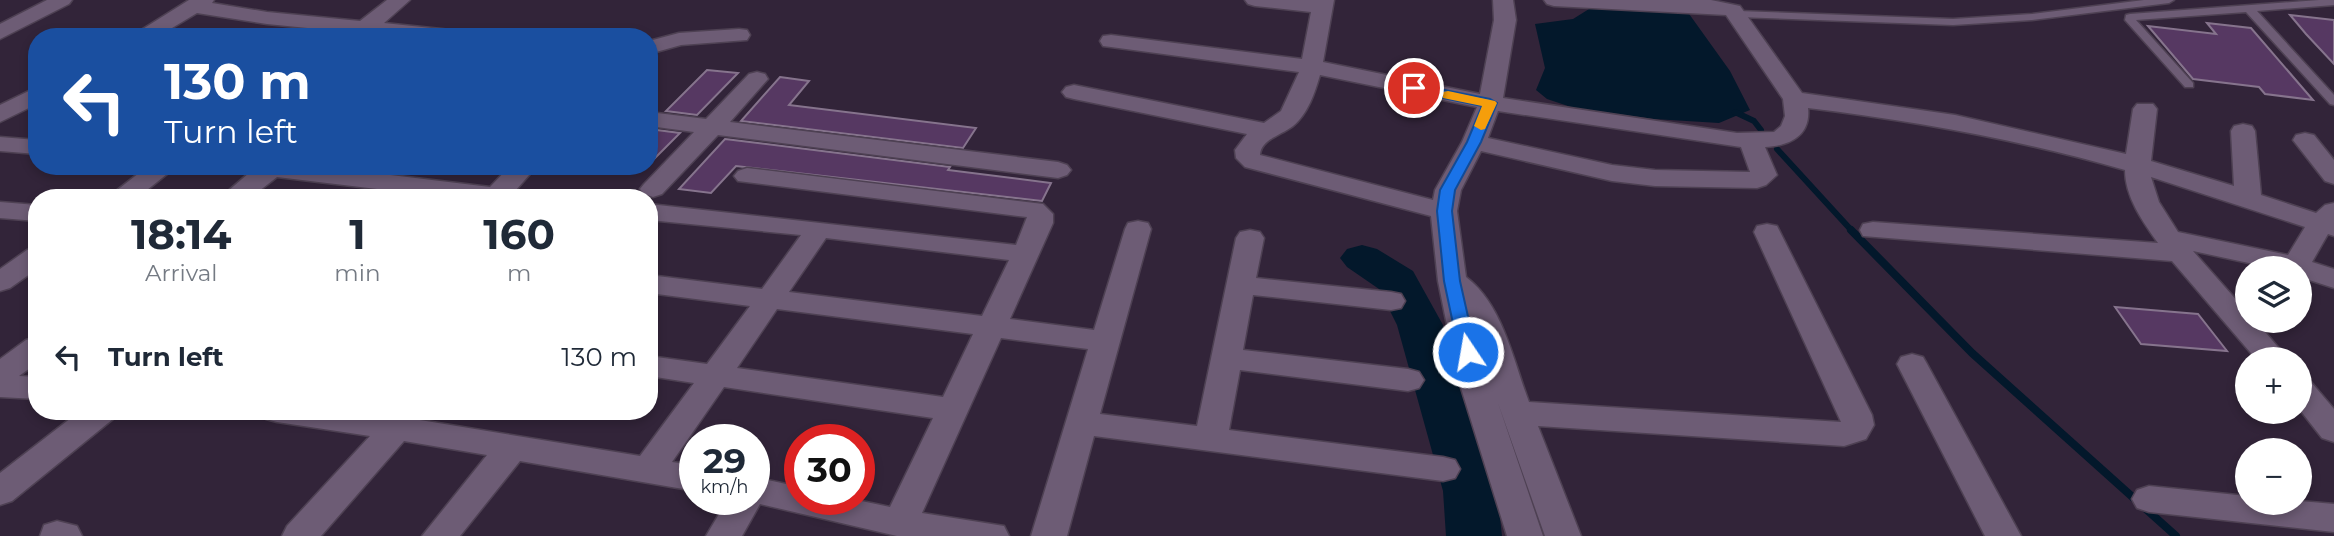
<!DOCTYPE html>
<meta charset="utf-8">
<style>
:root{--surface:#fff;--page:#f2f2f3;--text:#1f2937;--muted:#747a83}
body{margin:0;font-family:Montserrat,sans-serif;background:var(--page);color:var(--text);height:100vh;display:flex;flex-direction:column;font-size:26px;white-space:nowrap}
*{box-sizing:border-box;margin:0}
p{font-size:23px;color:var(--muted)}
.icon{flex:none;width:38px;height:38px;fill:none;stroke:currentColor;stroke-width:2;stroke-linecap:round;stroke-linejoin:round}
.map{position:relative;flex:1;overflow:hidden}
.side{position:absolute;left:28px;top:189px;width:630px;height:231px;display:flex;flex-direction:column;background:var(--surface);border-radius:28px;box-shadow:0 4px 10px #0003}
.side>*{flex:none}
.hud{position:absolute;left:28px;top:28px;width:630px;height:147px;border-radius:28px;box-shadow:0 4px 10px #0003;background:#1a4fa0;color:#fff;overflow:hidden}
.fabs{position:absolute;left:2235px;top:256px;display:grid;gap:14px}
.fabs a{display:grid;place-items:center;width:77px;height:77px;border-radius:50%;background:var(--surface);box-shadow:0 4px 10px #0003;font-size:35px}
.speed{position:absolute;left:679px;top:424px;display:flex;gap:14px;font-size:35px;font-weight:700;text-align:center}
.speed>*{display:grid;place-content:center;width:91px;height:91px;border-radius:50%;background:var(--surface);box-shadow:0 4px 10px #0003;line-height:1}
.speed small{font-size:18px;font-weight:400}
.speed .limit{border:10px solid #d22;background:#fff;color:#111}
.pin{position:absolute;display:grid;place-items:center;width:60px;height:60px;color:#fff;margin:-30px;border:4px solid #fff;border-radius:50%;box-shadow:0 2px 7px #0007}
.me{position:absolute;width:77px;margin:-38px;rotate:348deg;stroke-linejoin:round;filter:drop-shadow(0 0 5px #0008)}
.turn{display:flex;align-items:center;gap:24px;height:147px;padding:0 21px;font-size:32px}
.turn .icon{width:91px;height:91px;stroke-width:2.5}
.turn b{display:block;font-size:49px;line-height:60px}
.eta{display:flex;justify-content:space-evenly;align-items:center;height:119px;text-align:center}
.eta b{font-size:42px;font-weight:700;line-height:49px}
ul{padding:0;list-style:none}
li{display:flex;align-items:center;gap:21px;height:98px;padding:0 21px}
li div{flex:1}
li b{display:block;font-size:26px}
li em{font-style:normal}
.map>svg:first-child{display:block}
.water{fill:#03182b}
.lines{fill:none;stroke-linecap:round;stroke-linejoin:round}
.stream-far1{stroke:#03182b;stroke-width:6}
.stream{stroke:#03182b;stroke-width:8}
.river{fill:#03182b;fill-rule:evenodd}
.building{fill:#563862;stroke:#86748d;stroke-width:2}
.lane-casing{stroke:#4e4153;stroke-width:3}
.street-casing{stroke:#4e4153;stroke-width:3}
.lane{fill:#6d5c75;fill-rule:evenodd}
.street{fill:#6d5c75;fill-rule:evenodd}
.route{fill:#1a73e8;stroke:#114b97;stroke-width:2}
.slow{fill:#f59e0b}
</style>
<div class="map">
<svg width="2334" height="536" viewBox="0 0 2334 536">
<rect width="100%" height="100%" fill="#322439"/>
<path class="water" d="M1589 9 1687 11 1730 71 1750 110 1719 123 1654 119 1574 108 1547 99 1536 90 1545 68 1535 24 1573 19Z"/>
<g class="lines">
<g class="stream-far1">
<path d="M1735 112 1754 121 1761 130"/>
<path d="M1777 149 1853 232"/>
</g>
<path class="stream" d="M1851 230 1972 353 2176 536"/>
<path class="river" d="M1362 245 1377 249 1413 271 1443 325 1497 491 1502 536H1446L1443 491 1397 325 1379 289 1347 267 1340 258 1347 249Z"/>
</g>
<g class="building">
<path d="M2290 15 2334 20V64L2306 34Z"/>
<path d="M2207 23 2251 28 2313 100 2265 94 2259 87 2193 79 2148 26 2216 34Z"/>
<path d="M707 70 738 73 697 115 666 111Z"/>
<path d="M780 77 809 81 789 105 976 128 963 148 741 121Z"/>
<path d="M649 129 680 133 649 164Z"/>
<path d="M725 139 950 167 948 170 1051 183 1042 201 736 166 711 193 679 189Z"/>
<path d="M2115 307 2198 314 2227 351 2141 344Z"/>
</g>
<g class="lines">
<defs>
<g id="lane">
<path d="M2144 0H2174L2169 3 2032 20 1953 25 1738 17 1733 14 1738 11 1953 19 2032 14Z"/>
<path d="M2319 0H2334V5L2257 11 2334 95V105L2330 104 2246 12 2136 20 2193 83V87H2185L2125 20 2126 15 2130 14Z"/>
</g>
<g id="street">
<path d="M47 0H72L69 4 0 39V24Z"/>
<path d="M189 0H214L212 3 267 12 360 21 387 0H410L384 23 460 31 468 32 471 37 369 34 350 37 348 32 267 24 197 13 157 37H130Z"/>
<path d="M1245 0H1334L1323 62 1480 94 1494 20 1493 0H1513L1516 20 1503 98 1737 133 1774 132 1781 126 1785 116 1783 99 1726 15 1554 6 1547 4 1544 0H1711L1740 6 1802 93 1955 115 2126 154 2133 109 2137 104H2153L2157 109 2151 161 2234 186 2231 131 2234 126 2243 124 2252 126 2255 131 2261 195 2316 213 2325 205 2334 203V236L2328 234 2312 262 2334 269V288L2300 277V268H2272L2193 251 2247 312V320H2255L2288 359H2256L2172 261 1863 236 1860 230 1863 224 1873 222 2158 243C2143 222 2125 197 2125 170 2021 140 1915 121 1808 108 1811 136 1789 146 1765 147L1777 175 1766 185 1757 188 1655 186 1612 181 1481 151 1461 190 1457 211 1466 277C1503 305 1513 360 1529 402L1841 422 1754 232 1757 226 1767 224 1777 226 1780 232 1872 415 1874 425 1866 439 1844 446 1538 426 1581 536H1545L1498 403 1543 536H1507L1457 375 1438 281 1431 216 1245 167 1236 158 1235 150 1247 134 1074 99 1066 97 1062 92 1066 87 1074 85 1264 123 1281 111 1299 72 1111 47 1103 46 1100 41 1103 36 1111 35 1302 59 1311 12 1255 6 1248 4ZM1320 75 1477 107 1462 142 1435 190 1433 200 1260 155C1261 139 1282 135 1293 126 1308 114 1315 92 1320 75ZM1498 111 1741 147 1750 172 1655 170 1612 165 1488 138ZM2151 177 2305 227 2288 255 2178 232 2159 202Z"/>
<path d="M739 29 747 30 750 35 747 40 681 45 649 54V41L679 33Z"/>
<path d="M757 72 765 74 768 79 730 122 1058 162 1067 165 1071 170 1067 175 1058 178 718 135 662 194 653 197 644 194 640 189 644 184 694 132 649 126V112L706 119 749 74Z"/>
<path d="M37 87V104L0 122V105Z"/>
<path d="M2305 133 2314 135 2334 160V184L2325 181 2293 140 2296 135Z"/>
<path d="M0 137 37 140V154L0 151Z"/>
<path d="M148 166H177L137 198H107Z"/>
<path d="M238 166H316L490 187 510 166H537L516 190 528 192 532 198H452L277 177 250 198H220L249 173 241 171Z"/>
<path d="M747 168 1043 204 1053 214V223L1010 319 1094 330 1125 229 1128 223 1138 221 1148 223 1151 229 1100 414 1197 426 1236 238 1240 232 1250 230 1260 232 1264 238 1256 278 1391 292 1401 294 1405 301 1401 308 1391 310 1253 295 1243 350 1408 369 1419 372 1424 380 1419 388 1408 391 1240 370 1229 430 1443 457 1455 460 1460 469 1455 478 1443 481 1094 436 1067 536H1031L1088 349 1001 338 922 513 1004 526 1009 536H897L760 504 742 536H706L728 499H754V477L800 487V499H852L890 507 933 418 724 387 672 462 695 465V491L520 461 460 536H422L487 455 404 441 321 536H282L287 526 370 436 277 422 266 419 261 411H359L389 415 392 411H417L420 420 640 456 694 383 649 376V356L707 364 750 306 649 293V275L762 289 801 235 649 220V204L1016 245 1027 217 738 181 734 176 738 171ZM826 238 1009 260 982 316 789 292ZM777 309 973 334 943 397 737 368Z"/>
<path d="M0 202 37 205V221L0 218Z"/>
<path d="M37 248V269L10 288 0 291V269L27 250Z"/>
<path d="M37 337V363L19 376 37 377V399L0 397V359L26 340Z"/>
<path d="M1912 354 1923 357 1927 364 2021 536H1985L1897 364 1901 357Z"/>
<path d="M2300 379 2311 382 2334 409V442L2322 438 2300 410Z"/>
<path d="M80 411H118L113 419 12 501 0 505V473Z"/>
<path d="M2149 486 2247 496V502L2300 501 2334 504V532L2149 512 2137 508 2132 499 2137 490Z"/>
<path d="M57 521 77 526 82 536H40L44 525Z"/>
</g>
</defs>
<use href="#lane" class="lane-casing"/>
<use href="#street" class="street-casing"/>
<use href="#lane" class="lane"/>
<use href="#street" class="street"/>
</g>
<path class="route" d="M1414 84 1490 99 1497 103 1481 142 1455 190 1452 211 1460 281 1476 352 1468 357 1459 352 1444 281 1437 211 1440 190 1467 142 1482 106 1410 91 1408 88Z"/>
<path class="slow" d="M1448 91 1495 101 1497 103 1485 129 1481 130 1474 126 1482 106 1443 98V92Z"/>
</svg>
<div class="fabs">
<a><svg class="icon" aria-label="layers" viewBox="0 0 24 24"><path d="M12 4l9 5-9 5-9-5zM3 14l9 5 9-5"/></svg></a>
<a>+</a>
<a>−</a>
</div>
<div class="speed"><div>29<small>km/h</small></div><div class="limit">30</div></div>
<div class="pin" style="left:1414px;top:88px;background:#d93025"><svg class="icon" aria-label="arrive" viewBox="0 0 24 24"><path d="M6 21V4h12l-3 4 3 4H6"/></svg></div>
<svg class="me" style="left:1468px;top:352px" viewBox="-20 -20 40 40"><circle r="17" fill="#1a73e8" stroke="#fff" stroke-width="3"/><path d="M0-11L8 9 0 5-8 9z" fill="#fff"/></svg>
<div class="hud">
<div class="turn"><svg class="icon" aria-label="left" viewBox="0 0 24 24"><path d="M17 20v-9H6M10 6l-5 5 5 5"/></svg><div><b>130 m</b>Turn left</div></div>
</div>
<section class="side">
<div class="eta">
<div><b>18:14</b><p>Arrival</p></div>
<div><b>1</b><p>min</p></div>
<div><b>160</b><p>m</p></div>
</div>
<ul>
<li><svg class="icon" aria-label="left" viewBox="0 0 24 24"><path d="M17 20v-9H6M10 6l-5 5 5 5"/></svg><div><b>Turn left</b></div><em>130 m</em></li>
</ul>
</section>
</div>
